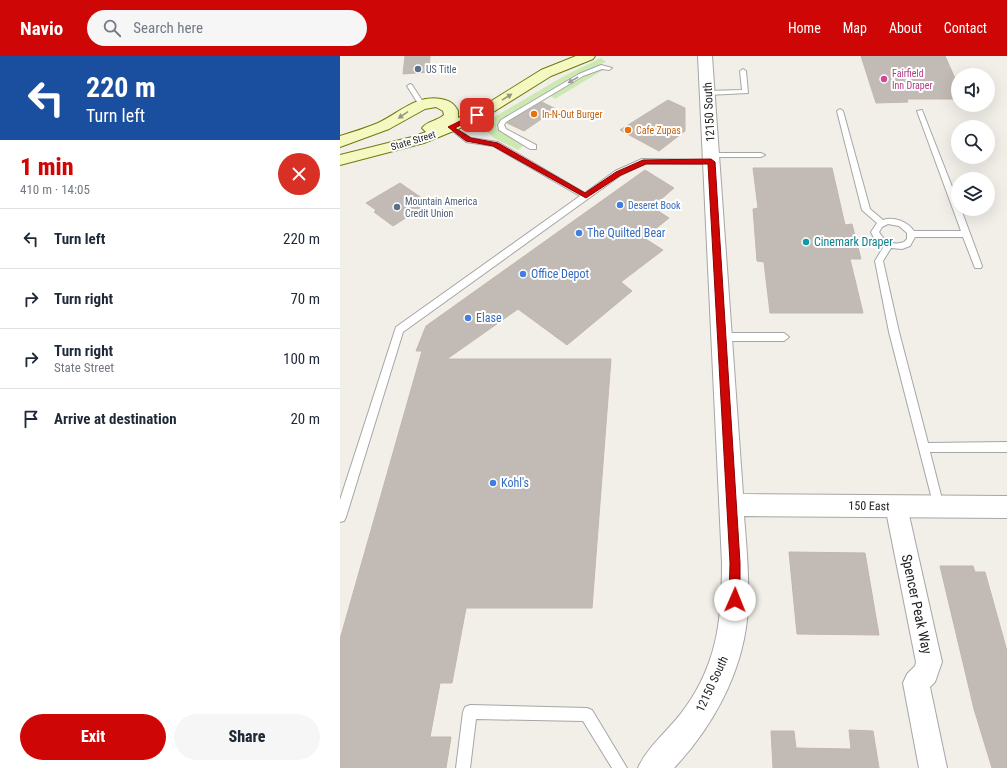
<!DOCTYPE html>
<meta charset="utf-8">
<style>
:root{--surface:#fff;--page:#f6f6f7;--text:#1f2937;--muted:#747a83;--line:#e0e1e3;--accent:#ce0706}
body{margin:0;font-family:"Roboto Condensed",sans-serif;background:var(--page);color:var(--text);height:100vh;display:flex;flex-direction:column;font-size:15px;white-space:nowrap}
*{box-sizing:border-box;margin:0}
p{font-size:13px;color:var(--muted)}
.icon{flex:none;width:22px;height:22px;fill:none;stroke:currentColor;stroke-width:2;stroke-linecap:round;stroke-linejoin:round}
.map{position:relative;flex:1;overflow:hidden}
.panel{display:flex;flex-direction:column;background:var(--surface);width:340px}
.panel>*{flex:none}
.guide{background:#1a4fa0;color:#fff;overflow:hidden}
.fabs{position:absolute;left:611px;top:12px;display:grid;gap:8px}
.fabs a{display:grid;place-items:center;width:44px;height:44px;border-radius:50%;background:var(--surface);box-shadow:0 4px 16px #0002;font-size:20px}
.pin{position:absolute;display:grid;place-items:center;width:34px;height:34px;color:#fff;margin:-17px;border-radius:8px;box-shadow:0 2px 6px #0006}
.me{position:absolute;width:44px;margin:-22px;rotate:1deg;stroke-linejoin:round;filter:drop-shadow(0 0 3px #0008)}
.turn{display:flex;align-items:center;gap:14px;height:84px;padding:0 20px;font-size:18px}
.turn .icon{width:52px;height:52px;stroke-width:2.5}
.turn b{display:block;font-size:28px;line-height:34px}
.round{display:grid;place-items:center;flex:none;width:42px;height:42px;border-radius:21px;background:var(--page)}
.overview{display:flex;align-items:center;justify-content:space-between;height:68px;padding:0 20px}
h1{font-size:24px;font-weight:800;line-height:30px;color:var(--accent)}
.action{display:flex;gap:8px;margin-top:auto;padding:8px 20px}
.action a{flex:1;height:46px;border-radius:24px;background:var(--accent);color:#fff;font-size:16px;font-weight:800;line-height:46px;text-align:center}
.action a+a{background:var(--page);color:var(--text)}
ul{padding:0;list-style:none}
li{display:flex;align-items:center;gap:12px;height:60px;padding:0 20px;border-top:1px solid var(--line)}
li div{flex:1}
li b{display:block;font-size:15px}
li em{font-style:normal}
header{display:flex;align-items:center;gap:24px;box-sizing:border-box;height:56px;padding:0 20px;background:var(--accent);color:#fff}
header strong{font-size:19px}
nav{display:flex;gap:22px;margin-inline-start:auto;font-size:14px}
.search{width:280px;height:36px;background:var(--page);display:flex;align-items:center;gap:10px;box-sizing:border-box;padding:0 14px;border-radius:22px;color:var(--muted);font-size:15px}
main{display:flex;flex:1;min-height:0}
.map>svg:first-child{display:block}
.grass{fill:#cde9b2}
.building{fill:#c2bbb5;stroke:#c3b6ac}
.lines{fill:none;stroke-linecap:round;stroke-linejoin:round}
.service-casing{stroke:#a6a6a6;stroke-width:2}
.minor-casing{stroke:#a6a6a6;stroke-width:2}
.tertiary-casing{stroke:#a6a6a6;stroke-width:2}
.secondary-casing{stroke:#6d7909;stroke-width:2}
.service{fill:#fff;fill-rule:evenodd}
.minor{fill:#fff;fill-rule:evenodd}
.tertiary{fill:#fff;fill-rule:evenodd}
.secondary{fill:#f5f8c1;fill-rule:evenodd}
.oneway{fill:#9c9c9c}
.oneway2{fill:#969879}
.route{fill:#ce0706;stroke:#860504}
.service-dot{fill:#5c6f8a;stroke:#fff;stroke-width:1.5}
.hotel-dot{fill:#d1479c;stroke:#fff;stroke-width:1.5}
.food-dot{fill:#e8710a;stroke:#fff;stroke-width:1.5}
.shop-dot{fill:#3f7fe0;stroke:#fff;stroke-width:1.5}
.culture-dot{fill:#0f9aa8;stroke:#fff;stroke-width:1.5}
.labels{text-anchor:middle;stroke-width:4;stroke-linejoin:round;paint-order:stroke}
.far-service-label{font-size:10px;fill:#4e5e75;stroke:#fff;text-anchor:start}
.far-hotel-label{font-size:10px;fill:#b23c85;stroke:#fff;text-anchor:start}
.far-food-label{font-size:10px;fill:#c56008;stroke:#fff;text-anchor:start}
.far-street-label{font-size:10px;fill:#222;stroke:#fff}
.far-shop-label{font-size:10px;fill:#366cbe;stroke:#fff;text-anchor:start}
.street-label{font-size:12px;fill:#222;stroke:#fff}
.shop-label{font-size:12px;fill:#366cbe;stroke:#fff;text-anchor:start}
.culture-label{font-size:12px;fill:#0d838f;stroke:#fff;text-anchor:start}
.near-street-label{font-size:14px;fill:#222;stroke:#fff}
</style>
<header>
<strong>Navio</strong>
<div class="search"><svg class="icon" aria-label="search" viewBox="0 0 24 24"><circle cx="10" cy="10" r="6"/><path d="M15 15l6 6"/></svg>Search here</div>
<nav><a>Home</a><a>Map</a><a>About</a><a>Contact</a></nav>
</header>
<main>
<section class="panel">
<div class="guide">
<div class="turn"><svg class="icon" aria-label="left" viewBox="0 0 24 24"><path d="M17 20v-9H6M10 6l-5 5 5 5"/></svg><div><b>220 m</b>Turn left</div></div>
</div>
<div class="overview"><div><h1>1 min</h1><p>410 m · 14:05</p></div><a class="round" style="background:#d93025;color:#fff"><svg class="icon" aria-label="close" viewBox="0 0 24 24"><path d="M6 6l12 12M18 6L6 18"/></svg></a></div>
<ul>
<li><svg class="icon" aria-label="left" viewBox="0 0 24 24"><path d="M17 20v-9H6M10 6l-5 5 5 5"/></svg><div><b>Turn left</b></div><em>220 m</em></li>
<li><svg class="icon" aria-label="right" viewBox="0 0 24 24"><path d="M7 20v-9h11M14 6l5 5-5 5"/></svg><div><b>Turn right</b></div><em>70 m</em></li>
<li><svg class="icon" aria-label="right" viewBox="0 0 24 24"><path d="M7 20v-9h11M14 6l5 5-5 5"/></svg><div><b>Turn right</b><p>State Street</p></div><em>100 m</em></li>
<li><svg class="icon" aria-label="arrive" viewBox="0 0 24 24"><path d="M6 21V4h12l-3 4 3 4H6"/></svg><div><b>Arrive at destination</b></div><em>20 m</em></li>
</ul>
<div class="action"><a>Exit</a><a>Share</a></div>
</section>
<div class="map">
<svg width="667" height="712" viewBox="0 0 667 712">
<rect width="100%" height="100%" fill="#f2efe9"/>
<g class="grass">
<path d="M261 2 266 6 251 12 157 67 156 72 183 90 178 94 154 82 144 73 146 66 224 20Z"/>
<path d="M260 14H263L215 43 211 40 250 17Z"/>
</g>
<g class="building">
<path d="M65 0H90L89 16 63 18Z"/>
<path d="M521 0H605L618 29V43H567L568 46 536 47Z"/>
<path d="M328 44 345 52V75L319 95 280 74Z"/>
<path d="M202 46 216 53 184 75 167 67Z"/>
<path d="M413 112H492L505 169 512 168 521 203H510L523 257H430L424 206 417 205 413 153 418 152Z"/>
<path d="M305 114 334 132 312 151 329 162 304 182 323 194 281 226 292 235 227 289 178 253 107 303H271L252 552H126L112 627H100L90 681H111L106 712H0V583L82 295H76L86 270Z"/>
<path d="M60 127 89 147 53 170 34 156 36 154 26 147Z"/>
<path d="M449 496 525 497 539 579 457 578Z"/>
<path d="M600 510H633L635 516H645L667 595V712H652L634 653Z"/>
<path d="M509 674 533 675 539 712H433L431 675H454L456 692 511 693Z"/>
</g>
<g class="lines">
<defs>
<g id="service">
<path d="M261 9 272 12 269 14 262 13 243 20 166 66 164 69 166 73 196 89V93H190L159 74 158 69 161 64 239 18Z"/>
<path d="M403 13 406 15 408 37 368 39 365 37 368 35 402 34 400 15Z"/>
<path d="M70 28 72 29 85 49 84 50 79 49 67 30Z"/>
<path d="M500 53 503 55 530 153 543 164C554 160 568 166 574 175H621L577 55 582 54 618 146V153H621L642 210 641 212H635L623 181H575L570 190 562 193 551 192 543 205 559 276 588 387 667 386V396H590L604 451 603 455 599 456 595 455 594 451 549 276 535 205 544 190 535 184 531 176 537 167 522 154 497 55ZM548 168 559 170 567 177V183L564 186C554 190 544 185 539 176L542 171Z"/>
<path d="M111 69 131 82 158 86 245 137 275 115 302 103 371 104 375 106 371 108 306 107 281 119 63 276 6 461 4 465 0 466V444L56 271 240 140 153 90 126 86 109 72 107 71Z"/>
<path d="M368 97H421L425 99 421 101H368Z"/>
<path d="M381 277H444L449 281 444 285H381L376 281Z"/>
<path d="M130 649 247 652 252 654 287 712H272L243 665 136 663 130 712H116L123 656 125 651Z"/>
</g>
<path id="minor" d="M556 440 564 443 567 450 602 606 595 626 590 631 607 712H579L563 627 567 618 575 610 576 606 545 450 548 443Z"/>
<path id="tertiary" d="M358 0H372L403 438 667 440V462L404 460C407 495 410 530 407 564 401 619 372 672 334 712H298C306 693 326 676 339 660 377 612 382 565 382 507Z"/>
<path id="secondary" d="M236 0H255L253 3 211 20 150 58 116 74 84 87 0 109V99L72 81 86 76 82 72C87 65 97 65 104 59L103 55 96 51 85 53 49 73 0 91V80C13 76 26 72 38 67 59 57 77 38 101 43 110 45 114 47 118 55V62L140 52 201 14Z"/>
</defs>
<use href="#service" class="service-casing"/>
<use href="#minor" class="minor-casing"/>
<use href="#tertiary" class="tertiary-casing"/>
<use href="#secondary" class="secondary-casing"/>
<use href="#service" class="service"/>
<use href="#minor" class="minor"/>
<use href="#tertiary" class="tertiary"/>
<use href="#secondary" class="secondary"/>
</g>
<defs><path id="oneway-solid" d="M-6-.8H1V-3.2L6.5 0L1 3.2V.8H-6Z"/></defs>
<use class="oneway" href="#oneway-solid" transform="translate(233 24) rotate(150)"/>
<g class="oneway2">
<use href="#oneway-solid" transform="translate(167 41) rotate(-32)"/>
<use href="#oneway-solid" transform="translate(63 59) rotate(146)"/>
</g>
<path class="route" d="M134 58 140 59 115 72 131 82 158 87 245 137 276 116 303 104 371 103 375 106 400 507V544L399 548 395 549 391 548 389 544 390 507 368 108H306L281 119 246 142 153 90 126 85 108 71Z"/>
<g class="service-dot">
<circle cx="78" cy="13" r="4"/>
<circle cx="57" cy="151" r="4"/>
</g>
<circle class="hotel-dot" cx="544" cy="23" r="4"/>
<g class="food-dot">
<circle cx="194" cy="58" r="4"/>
<circle cx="288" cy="74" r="4"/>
</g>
<g class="shop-dot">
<circle cx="280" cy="149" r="4"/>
<circle cx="239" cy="177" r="4"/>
<circle cx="183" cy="218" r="4"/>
<circle cx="128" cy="262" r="4"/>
<circle cx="153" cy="427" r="4"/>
</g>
<circle class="culture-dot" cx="466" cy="186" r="4"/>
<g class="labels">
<g class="far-service-label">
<text x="86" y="17">US Title</text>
<text x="65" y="149">Mountain America<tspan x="65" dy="12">Credit Union</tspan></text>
</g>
<g class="far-hotel-label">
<text x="552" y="21">Fairfield<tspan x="552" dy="12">Inn Draper</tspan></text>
</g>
<g class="far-food-label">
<text x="202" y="62">In-N-Out Burger</text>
<text x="296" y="78">Cafe Zupas</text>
</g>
<g class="far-street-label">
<text transform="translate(73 84) rotate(-17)" y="4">State Street</text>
</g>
<g class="far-shop-label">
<text x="288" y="153">Deseret Book</text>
</g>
<g class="street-label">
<text transform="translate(369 56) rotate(-93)" y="4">12150 South</text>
<text transform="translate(529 450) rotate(1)" y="4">150 East</text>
<text transform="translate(372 628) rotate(-65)" y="4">12150 South</text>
</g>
<g class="shop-label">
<text x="247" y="181">The Quilted Bear</text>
<text x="191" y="222">Office Depot</text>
<text x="136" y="266">Elase</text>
<text x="161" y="431">Kohl's</text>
</g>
<g class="culture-label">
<text x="474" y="190">Cinemark Draper</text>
</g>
<g class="near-street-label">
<text transform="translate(577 548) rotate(78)" y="5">Spencer Peak Way</text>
</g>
</g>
</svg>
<div class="fabs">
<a><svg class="icon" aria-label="sound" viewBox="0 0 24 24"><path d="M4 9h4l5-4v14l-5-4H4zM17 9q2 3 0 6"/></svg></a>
<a><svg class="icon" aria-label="search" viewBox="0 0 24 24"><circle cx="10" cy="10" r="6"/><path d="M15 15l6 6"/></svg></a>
<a><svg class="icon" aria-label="layers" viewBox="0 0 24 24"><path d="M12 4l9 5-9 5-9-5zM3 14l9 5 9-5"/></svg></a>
</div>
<div class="pin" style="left:137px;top:59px;background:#d93025"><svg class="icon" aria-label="arrive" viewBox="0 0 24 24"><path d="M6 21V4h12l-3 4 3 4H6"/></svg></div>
<svg class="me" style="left:395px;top:544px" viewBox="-20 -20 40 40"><circle r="19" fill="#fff"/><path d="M0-13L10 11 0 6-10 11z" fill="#ce0706"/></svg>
</div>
</main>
